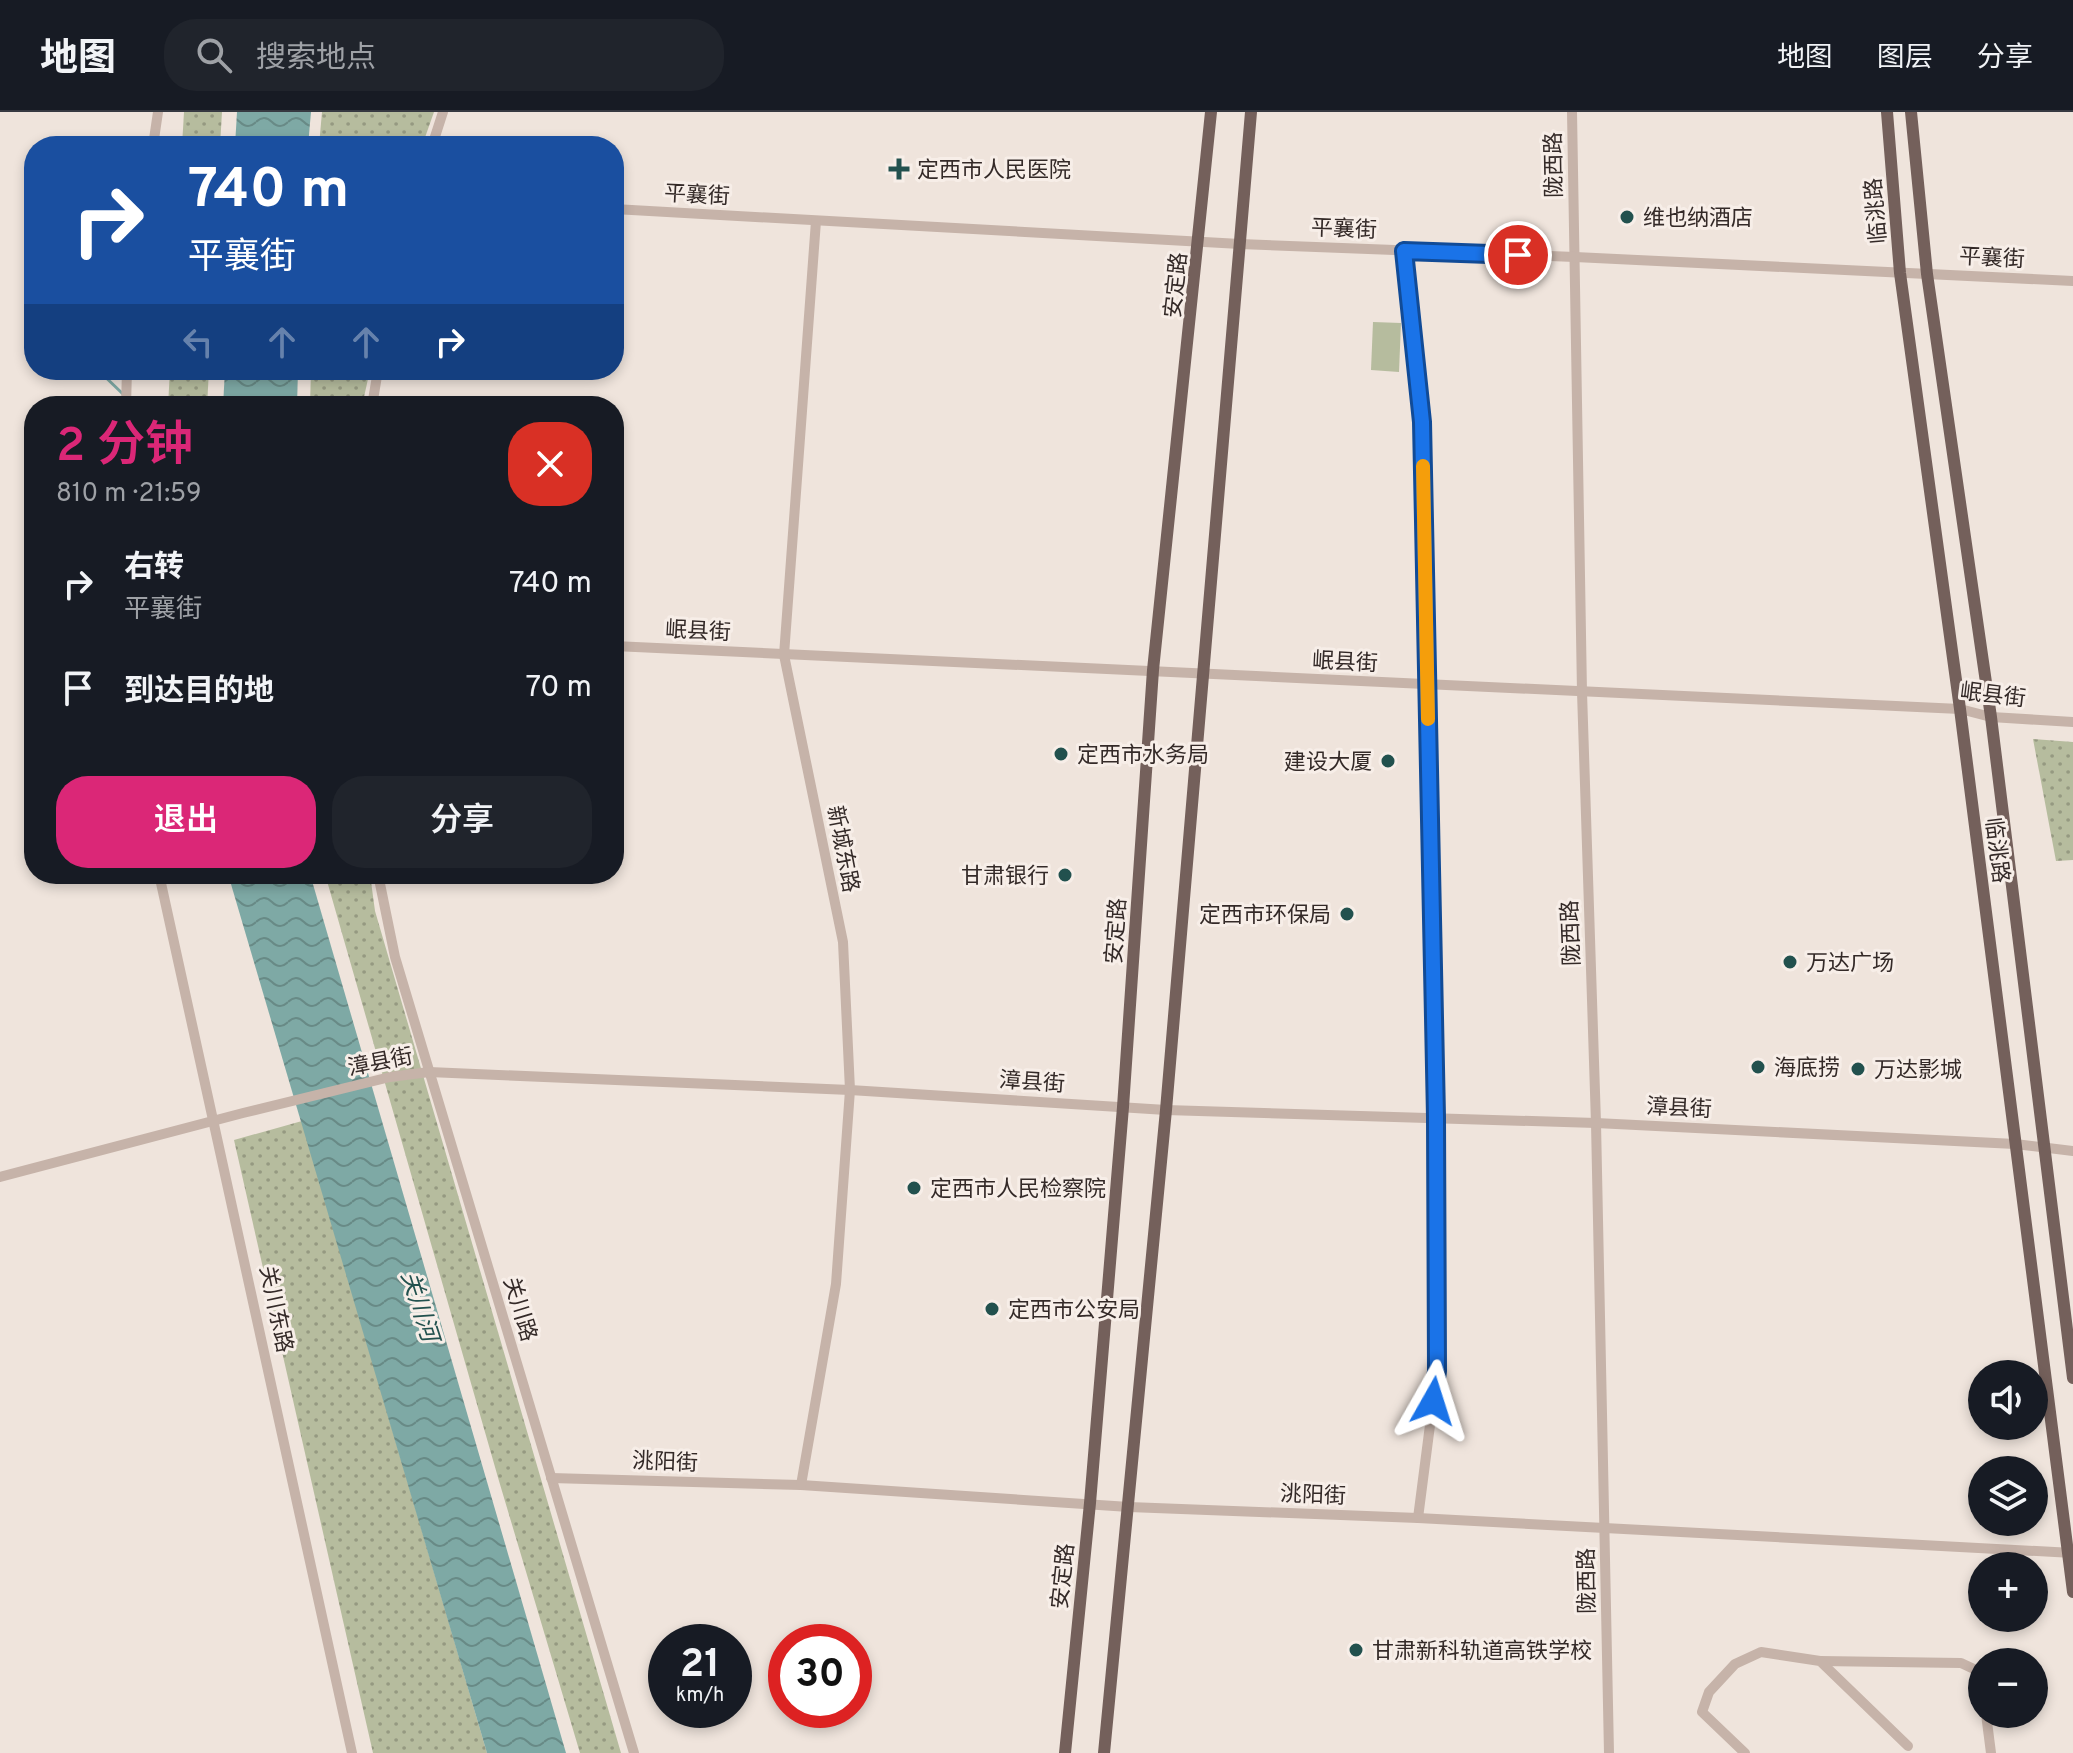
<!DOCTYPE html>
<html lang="zh">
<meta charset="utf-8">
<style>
:root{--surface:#171b24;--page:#20242c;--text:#f1f3f6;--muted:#9ea1a6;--line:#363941;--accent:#db2777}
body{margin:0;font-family:Overpass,"Noto Sans SC",sans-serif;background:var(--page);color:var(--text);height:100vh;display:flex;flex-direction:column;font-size:30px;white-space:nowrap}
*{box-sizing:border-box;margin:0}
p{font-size:26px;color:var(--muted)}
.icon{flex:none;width:44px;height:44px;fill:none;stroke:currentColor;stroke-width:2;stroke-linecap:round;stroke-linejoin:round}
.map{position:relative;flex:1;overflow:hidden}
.details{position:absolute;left:24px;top:284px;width:600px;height:488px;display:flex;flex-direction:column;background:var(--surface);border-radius:32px;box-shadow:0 4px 12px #0003}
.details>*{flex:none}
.hud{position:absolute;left:24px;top:24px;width:600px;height:244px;border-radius:32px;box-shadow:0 4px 12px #0003;background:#1a4fa0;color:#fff;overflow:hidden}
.fabs{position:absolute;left:1968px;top:1248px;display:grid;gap:16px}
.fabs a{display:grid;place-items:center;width:80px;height:80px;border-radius:50%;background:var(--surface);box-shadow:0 4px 12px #0003;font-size:40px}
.speed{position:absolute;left:648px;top:1512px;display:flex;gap:16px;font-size:40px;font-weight:700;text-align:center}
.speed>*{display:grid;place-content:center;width:104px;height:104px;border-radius:50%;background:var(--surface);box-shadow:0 4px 12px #0003;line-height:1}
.speed small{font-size:20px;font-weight:400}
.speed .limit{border:12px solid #d22;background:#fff;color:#111}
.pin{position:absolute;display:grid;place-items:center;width:68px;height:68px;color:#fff;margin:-34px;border:4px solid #fff;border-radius:50%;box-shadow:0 2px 8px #0007}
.me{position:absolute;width:88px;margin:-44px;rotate:6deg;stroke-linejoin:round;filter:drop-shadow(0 0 6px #0008)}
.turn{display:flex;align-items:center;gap:28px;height:168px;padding:0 32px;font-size:36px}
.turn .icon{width:104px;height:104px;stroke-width:2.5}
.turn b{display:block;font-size:56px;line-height:68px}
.lanes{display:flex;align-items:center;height:76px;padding:0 32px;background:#0003;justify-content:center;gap:40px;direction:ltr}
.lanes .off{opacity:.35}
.round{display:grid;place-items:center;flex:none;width:84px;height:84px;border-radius:32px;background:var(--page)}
.headline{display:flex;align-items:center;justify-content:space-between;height:136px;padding:0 32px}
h1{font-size:48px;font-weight:600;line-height:60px;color:var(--accent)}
.action{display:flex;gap:16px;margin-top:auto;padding:16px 32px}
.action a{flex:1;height:92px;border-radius:32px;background:var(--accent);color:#fff;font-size:32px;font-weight:600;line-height:92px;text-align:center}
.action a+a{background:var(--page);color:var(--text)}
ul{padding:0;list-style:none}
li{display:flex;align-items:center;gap:24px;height:104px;padding:0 32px}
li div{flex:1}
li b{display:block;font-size:30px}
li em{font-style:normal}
header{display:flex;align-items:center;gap:48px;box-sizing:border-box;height:112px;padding:0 40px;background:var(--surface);border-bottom:2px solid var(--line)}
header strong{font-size:38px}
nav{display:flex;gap:44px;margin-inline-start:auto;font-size:28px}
.search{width:560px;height:72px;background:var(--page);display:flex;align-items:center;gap:20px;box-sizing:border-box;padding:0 28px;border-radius:32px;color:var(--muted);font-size:30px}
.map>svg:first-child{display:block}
.park{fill:url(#park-dots)}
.pitch{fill:#b6bc9e}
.water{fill:url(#water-waves)}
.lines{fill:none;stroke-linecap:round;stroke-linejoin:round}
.stream{stroke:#7ea9a5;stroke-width:3}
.minor{stroke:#c6b3a9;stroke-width:10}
.major{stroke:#74605b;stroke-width:12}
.route-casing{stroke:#114b97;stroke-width:20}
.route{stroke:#1a73e8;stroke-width:14}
.slow{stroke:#f59e0b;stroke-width:14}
.poi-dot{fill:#22514e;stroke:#f7eee8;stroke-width:3}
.labels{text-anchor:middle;stroke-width:6;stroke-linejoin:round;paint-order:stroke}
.street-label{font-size:22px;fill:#342a28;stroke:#f7eee8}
.poi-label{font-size:22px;fill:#342a28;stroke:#f7eee8;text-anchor:start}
.water-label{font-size:24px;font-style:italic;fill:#22514e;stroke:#f7eee8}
</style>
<header>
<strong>地图</strong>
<div class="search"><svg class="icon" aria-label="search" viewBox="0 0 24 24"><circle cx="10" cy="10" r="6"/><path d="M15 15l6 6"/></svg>搜索地点</div>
<nav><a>地图</a><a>图层</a><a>分享</a></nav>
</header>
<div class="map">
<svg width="2073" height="1641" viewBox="0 0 2073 1641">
<defs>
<pattern id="park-dots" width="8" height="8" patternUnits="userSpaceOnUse" patternTransform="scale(2)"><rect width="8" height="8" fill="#b6bc9e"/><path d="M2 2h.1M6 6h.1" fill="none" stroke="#959981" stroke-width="1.8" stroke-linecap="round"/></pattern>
<pattern id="water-waves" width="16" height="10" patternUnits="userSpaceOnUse" patternTransform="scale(2)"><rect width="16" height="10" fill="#7ea9a5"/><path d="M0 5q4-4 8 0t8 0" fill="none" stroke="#688a86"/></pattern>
</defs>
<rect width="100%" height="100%" fill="#efe4dc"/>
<g class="park">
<path d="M184 0H222L220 34H182Z"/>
<path d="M322 0H434L422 34H319Z"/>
<path d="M170 258H209L207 294H168Z"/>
<path d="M311 258H370L362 294H310Z"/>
<path d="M2033 627 2073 630V748L2056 749Z"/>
<path d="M325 762H370L375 799 621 1641H580L499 1369Z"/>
<path d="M302 1009 487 1641H373L234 1028Z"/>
</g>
<path class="pitch" d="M1373 210 1401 211 1399 260 1371 258Z"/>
<g class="water">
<path d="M237 0H311L308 34H235Z"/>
<path d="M225 258H298L297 294H223Z"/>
<path d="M228 762H310L566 1641H487Z"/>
</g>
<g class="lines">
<g class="stream">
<path d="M98 258 124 283"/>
<path d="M130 288 137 294"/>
</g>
<g class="minor">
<path d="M1572 0 1582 580 1596 1011 1609 1641"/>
<path d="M153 34 158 0"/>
<path d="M432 34 443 0"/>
<path d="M614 97 1240 132 1575 145 2073 169"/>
<path d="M1404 139 1422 310 1436 1005 1437 1259 1418 1406"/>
<path d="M126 294 127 258"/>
<path d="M372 294 378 258"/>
<path d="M614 534 1960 597 1991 605 2073 610"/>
<path d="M159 762 352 1641"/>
<path d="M378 762 395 845 634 1641"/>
<path d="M0 1065 243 1001 390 965 429 960 850 978 1166 998 1596 1011 2015 1032 2073 1039"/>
<path d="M551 1366 801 1373 1129 1395 1418 1406 2073 1441"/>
<path d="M801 1373 836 1172 850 978 843 830 784 543 816 109"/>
<path d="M1820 1549 1961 1551 1976 1558 1982 1574"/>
<path d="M1986 1602 1991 1641"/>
<path d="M1745 1641 1702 1600 1709 1580 1735 1552 1761 1540 1820 1549 1908 1634"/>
</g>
<g class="major">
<path d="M1887 0 1900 161 1960 597 2073 1480"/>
<path d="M1911 0 1927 162 1991 605 2073 1266"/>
<path d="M1065 1641 1090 1391 1123 995 1153 558 1211 0"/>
<path d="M1104 1641 1166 998 1251 0"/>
</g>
</g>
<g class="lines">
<defs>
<path id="route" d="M1433 1289 1437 1259 1436 1005 1422 310 1404 139 1518 143"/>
</defs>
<use href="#route" class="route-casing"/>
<use href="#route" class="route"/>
<path class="slow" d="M1423 354 1428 607"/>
</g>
<g class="poi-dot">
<path d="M895 45h8v8h8v8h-8v8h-8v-8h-8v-8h8z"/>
<circle cx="1627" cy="105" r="8"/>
<circle cx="1061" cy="642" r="8"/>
<circle cx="1388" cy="649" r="8"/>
<circle cx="1065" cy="763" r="8"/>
<circle cx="1347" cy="802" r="8"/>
<circle cx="1790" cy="850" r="8"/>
<circle cx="1758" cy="955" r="8"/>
<circle cx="1858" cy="957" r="8"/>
<circle cx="914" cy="1076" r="8"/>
<circle cx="992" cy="1197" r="8"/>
<circle cx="1356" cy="1538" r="8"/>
</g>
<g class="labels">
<g class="street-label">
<text transform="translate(1553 53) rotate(-91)" y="8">陇西路</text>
<text transform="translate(697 82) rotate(3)" y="8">平襄街</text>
<text transform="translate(1875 99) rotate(-95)" y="8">临洮路</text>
<text transform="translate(1344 116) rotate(2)" y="8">平襄街</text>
<text transform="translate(1992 145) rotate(3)" y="8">平襄街</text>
<text transform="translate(1175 173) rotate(-84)" y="8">安定路</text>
<text transform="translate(698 518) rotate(3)" y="8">岷县街</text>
<text transform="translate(1345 549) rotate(3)" y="8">岷县街</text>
<text transform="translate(1993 582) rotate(7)" y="8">岷县街</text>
<text transform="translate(844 737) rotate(79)" y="8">新城东路</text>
<text transform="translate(1998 738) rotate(83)" y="8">临洮路</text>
<text transform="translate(1115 819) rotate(-86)" y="8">安定路</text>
<text transform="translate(1570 821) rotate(-92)" y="8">陇西路</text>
<text transform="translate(380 949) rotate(-11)" y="8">漳县街</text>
<text transform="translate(1032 969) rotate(4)" y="8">漳县街</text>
<text transform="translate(1679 995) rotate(3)" y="8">漳县街</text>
<text transform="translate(277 1197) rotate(78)" y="8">关川东路</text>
<text transform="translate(521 1197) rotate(73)" y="8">关川路</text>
<text transform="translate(665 1349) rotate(2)" y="8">洮阳街</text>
<text transform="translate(1313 1382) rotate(2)" y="8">洮阳街</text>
<text transform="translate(1062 1464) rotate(-84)" y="8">安定路</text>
<text transform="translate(1586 1469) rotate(-91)" y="8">陇西路</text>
</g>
<g class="poi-label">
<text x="917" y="65">定西市人民医院</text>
<text x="1643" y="113">维也纳酒店</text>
<text x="1077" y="650">定西市水务局</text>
<text x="1372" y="657" text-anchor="end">建设大厦</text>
<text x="1049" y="771" text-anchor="end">甘肃银行</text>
<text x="1331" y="810" text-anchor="end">定西市环保局</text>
<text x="1806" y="858">万达广场</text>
<text x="1774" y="963">海底捞</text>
<text x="1874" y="965">万达影城</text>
<text x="930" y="1084">定西市人民检察院</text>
<text x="1008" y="1205">定西市公安局</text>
<text x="1372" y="1546">甘肃新科轨道高铁学校</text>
</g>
<g class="water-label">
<text transform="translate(420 1194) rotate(72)" y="8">关川河</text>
</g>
</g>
</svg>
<div class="fabs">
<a><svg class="icon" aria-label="sound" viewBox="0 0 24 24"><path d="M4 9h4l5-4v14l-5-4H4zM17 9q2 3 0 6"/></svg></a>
<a><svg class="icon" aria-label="layers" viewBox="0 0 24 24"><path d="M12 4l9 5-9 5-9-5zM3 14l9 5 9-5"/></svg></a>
<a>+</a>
<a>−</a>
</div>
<div class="speed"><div>21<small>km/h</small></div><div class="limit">30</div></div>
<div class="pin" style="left:1518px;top:143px;background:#d93025"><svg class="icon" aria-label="arrive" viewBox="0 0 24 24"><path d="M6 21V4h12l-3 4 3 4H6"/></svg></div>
<svg class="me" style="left:1433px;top:1289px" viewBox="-20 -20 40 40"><path d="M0-17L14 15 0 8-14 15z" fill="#1a73e8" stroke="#fff" stroke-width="4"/></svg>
<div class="hud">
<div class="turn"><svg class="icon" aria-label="right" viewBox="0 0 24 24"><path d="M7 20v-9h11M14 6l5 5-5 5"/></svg><div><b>740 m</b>平襄街</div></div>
<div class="lanes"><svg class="icon off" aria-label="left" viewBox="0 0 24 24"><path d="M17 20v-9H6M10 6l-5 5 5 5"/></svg><svg class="icon off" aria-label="ahead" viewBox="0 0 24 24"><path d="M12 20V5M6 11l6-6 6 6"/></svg><svg class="icon off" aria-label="ahead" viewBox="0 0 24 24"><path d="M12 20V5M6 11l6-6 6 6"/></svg><svg class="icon" aria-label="right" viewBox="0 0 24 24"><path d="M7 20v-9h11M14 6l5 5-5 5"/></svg></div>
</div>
<section class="details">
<div class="headline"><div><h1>2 分钟</h1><p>810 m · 21:59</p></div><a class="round" style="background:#d93025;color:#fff"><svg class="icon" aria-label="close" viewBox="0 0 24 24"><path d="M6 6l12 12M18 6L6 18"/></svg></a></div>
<ul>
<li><svg class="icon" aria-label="right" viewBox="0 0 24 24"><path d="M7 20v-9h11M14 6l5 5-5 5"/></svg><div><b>右转</b><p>平襄街</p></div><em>740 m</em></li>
<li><svg class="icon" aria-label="arrive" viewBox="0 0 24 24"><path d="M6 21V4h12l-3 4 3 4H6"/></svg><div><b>到达目的地</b></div><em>70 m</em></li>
</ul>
<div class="action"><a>退出</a><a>分享</a></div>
</section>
</div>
